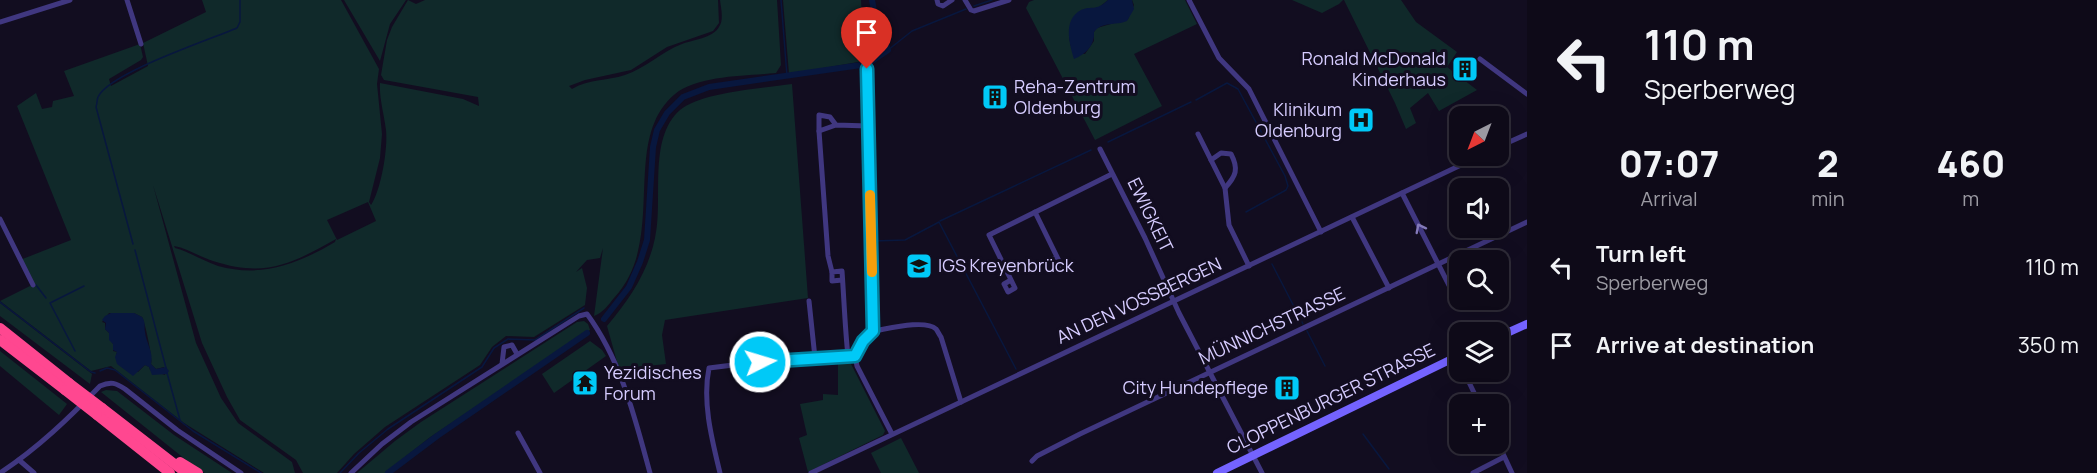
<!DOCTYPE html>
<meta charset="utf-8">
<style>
:root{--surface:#0e0a18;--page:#1c1825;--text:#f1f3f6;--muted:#9b9aa2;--line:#2e2b37}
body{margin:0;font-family:Manrope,sans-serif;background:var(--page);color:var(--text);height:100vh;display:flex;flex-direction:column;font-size:22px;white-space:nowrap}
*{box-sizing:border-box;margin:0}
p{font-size:20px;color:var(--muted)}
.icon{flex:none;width:33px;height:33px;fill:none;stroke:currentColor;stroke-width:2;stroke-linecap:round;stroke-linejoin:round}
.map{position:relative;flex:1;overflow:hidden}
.details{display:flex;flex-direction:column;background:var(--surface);width:570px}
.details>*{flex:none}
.hud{background:#0e0a18;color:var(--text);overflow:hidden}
.needle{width:39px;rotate:222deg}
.tools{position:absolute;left:1449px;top:106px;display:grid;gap:12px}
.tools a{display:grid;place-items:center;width:60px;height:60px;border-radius:12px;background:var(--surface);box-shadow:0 6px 24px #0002,0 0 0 2px var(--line);font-size:30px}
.pin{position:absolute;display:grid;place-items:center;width:51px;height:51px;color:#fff;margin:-62px -26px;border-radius:50% 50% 50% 0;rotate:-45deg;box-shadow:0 0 6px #0007}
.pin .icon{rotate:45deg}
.me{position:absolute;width:66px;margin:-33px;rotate:85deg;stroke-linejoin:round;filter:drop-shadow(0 0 4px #0008)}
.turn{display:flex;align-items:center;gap:21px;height:126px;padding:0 18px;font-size:27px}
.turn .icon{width:78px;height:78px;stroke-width:2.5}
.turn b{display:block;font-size:42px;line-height:51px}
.eta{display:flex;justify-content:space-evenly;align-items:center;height:102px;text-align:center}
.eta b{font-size:36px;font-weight:800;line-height:42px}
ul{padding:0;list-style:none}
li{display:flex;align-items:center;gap:18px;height:78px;padding:0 18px}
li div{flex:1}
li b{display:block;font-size:22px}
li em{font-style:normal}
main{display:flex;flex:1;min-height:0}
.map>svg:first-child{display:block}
.green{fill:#10292a;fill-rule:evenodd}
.water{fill:#08173e}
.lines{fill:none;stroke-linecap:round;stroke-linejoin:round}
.stream{stroke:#08173e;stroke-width:1.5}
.canal{stroke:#08173e;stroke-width:6}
.minor{stroke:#403780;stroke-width:5}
.secondary{stroke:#7463ff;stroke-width:8}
.motorway{stroke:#ff4790;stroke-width:10}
.motorway-bridge{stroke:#ff4790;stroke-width:10}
.oneway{stroke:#847ab9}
.route-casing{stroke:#0083a1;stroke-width:15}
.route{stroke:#00c9f7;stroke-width:10}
.slow{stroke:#f59e0b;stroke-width:10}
.labels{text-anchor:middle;stroke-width:6;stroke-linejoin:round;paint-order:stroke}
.poi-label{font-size:18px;fill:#d6ccff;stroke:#120d20;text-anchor:end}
.street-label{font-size:18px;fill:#d6ccff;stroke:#120d20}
</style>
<main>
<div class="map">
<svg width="1527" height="473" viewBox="0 0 1527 473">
<rect width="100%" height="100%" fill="#120d20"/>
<g class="green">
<path d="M202 0H341L379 69 377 84 382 134 380 158 369 202 371 205C381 190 388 149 386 130 384 114 379 98 380 83L463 99 479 106 478 97 384 80 381 75 387 40 392 27 408 0 416 4 425 0H718L719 23 713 31 667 47 631 70 585 80 569 86 572 89C588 79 607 81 625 75 646 68 661 52 682 44 692 40 713 38 719 27 724 20 721 8 720 0H777L781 65 776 73C747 76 698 75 675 94 619 141 669 239 614 298 609 304 603 313 594 316L603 248 600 258 587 260 576 272 582 268 587 288 585 305 534 337 506 336 492 347 480 365 385 427 354 454 337 473H303L296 460 240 420 227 397 202 343 153 185 196 343 221 398 238 423 292 462 295 473H264L184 423 111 366 91 371 0 301 32 285 20 260 71 240 17 106 36 93 42 109 52 107 53 101 74 96 64 71 140 44 143 57 141 60 109 79 111 86 148 66 143 43 206 12ZM368 202 376 221 337 240 327 220ZM336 239 335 242C298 264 261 278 218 266 203 261 190 252 175 248L174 246C187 248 200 257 213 261 266 278 291 264 336 239ZM109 313H134L142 317C145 322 153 358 151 364L156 369 164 367 165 375 150 370 149 367 145 365 138 372C126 372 120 366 116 355L117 352 113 351V344L109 338V333L105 329V323L102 322Z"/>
<path d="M344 0H406L390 24 380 61Z"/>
<path d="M783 0H861L864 61 789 74Z"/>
<path d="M1034 0H1108L1098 8 1080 11C1067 23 1067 36 1073 52L1085 54 1094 41V32L1097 28 1128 19 1134 5 1132 0H1185L1197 24 1134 54 1162 106 1095 140 1026 8 1029 2Z"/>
<path d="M1292 0H1343L1339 4 1322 13Z"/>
<path d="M1344 0H1401L1416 22 1457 52 1447 67 1477 90 1439 111 1428 93 1410 108 1416 123 1406 129 1395 103Z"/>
<path d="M792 84 808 298 665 320 662 335 666 364 619 369 607 326C629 300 648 272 655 238 664 201 647 139 680 110 701 92 764 88 792 84Z"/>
<path d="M0 303 92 374 90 384 0 316Z"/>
<path d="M584 321 588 324 590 330 429 438 385 473H357L395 441 421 422 577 322Z"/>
<path d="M590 341 602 350 606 356 554 393 542 374Z"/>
<path d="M0 351 67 404 59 415 0 366Z"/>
<path d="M846 360 850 362 885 431 883 435 808 472 799 438 807 435 800 404 823 400V394L838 395V361Z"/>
<path d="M106 390 117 391 174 435 232 473H205L195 467 101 392Z"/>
<path d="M901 438 919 473H881L871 453Z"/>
</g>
<g class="water">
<path d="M1108 0H1132L1134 9 1127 21C1115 26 1103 21 1094 32 1095 45 1086 54 1074 59 1070 45 1062 20 1081 10 1092 5 1095 12 1108 0Z"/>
<path d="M111 313H134L142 317C146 323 144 326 145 332 146 343 154 352 151 364L156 369 166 367 169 371 167 374 152 375 149 367 145 365 133 376 117 364 115 357 117 352 113 350V344L109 340V333L105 329 106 323 102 320 105 316Z"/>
</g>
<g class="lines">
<g class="stream">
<path d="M781 0 787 76"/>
<path d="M974 6 992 0"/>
<path d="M888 50 912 31 966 9"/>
<path d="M871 94V132"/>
<path d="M1196 100 1227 83 1238 89 1285 176 1288 186 1286 190 1246 212"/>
<path d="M1108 142 1191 102"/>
<path d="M940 221 1091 150"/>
<path d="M873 241 905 240 939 222 1016 369"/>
<path d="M133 244 96 107C97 105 97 99 98 97 109 73 209 40 237 28L240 22V0"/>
<path d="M135 250 166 368"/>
<path d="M1272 264 1303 324"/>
<path d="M36 285 46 298"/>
<path d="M0 302 91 372 95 373"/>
<path d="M1307 331 1325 366"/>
<path d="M75 351 50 303 84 286"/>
<path d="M100 371 107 368 115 370 193 431 261 473"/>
<path d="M167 373 180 420"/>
<path d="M1363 434 1389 469"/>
<path d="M340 473 359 453 388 429 482 367 494 348 508 339 535 340 584 308"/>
</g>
<g class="canal">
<path d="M872 61 888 50 876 21 872 0"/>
<path d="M604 319 629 287 640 262 647 240 653 147 657 130 667 113 683 97 709 87 861 65"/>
<path d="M388 473 437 436 587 333"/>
</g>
<g class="minor">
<path d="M127 0 141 44"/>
<path d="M937 0 938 4 943 6 952 0"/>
<path d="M965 0 971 10 974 11 1009 0"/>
<path d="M1189 0 1219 58 1249 89 1321 232"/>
<path d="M0 22 70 0"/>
<path d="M1480 59 1527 94"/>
<path d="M867 69 874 326C872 334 859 345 855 356L857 366 892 434"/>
<path d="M836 125 830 117 819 115V131L836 125 868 126"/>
<path d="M819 131 828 256 832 272"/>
<path d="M1198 134 1225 188 1229 225 1249 266"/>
<path d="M1498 147 1527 134"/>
<path d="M1100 149 1145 238 1179 313 1262 473"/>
<path d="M1211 160 1221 153 1231 154C1239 169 1236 176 1225 188"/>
<path d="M1402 193 1456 299"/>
<path d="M1035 212 1062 267 1056 271 1051 260 1057 257"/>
<path d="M1352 217 1389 288"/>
<path d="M0 219 33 285"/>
<path d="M842 280 832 281V272L842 271C844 299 845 328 848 356"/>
<path d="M1011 280 1004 284 1008 292 1015 288 989 235 1112 174"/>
<path d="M809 301 815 358"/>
<path d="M873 331C887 329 925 319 936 329 937 330 940 336 941 337L961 402"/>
<path d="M502 364 504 347 512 345 517 354"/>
<path d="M1464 372 1480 405"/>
<path d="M518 433 540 473"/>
<path d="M1498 443 1512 473"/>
<path d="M19 460 34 473"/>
<path d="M1032 461 1037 456 1080 434 1527 222"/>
<path d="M0 473C38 448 69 418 100 386 111 381 116 383 125 389L177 430 241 473"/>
<path d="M351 473 382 444 411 422 579 316 587 314C621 360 635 418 650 473"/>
<path d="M720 473C712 440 702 402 709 368L781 359 855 356"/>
<path d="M811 473 1480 156"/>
<path d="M1473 473 1504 457"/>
</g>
<g class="secondary">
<path d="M1498 337 1527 324"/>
<path d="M1217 473 1460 355"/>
</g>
<g class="motorway">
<path d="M0 328 69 383"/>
<path d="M0 340 65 390"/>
<path d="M102 408 186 473"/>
<path d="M97 415 170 473"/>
<path d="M180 462 198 473"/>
</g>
<g class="motorway-bridge">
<path d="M69 383 102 408"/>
<path d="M65 390 97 415"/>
</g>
</g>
<defs><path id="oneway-chevron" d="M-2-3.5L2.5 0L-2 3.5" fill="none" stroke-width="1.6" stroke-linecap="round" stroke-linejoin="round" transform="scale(1.5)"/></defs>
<use class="oneway" href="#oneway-chevron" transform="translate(1420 228) rotate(-117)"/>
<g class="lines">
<defs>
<path id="route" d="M760 362 855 356 863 341 873 331 867 69"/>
</defs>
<use href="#route" class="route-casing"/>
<use href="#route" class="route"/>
<path class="slow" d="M870 195 872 272"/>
</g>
<defs>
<symbol id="building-square" viewBox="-11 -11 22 22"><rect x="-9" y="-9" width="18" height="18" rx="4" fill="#00c9f7" stroke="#120d20"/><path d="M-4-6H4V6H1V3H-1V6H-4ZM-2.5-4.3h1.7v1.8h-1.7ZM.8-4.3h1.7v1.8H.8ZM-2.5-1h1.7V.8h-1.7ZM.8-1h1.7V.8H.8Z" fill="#111"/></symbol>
<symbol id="hospital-square" viewBox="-11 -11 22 22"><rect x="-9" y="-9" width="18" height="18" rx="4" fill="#00c9f7" stroke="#120d20"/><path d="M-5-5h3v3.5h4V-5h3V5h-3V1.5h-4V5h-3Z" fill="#111"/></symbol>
<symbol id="school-square" viewBox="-11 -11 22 22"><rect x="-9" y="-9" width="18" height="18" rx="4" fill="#00c9f7" stroke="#120d20"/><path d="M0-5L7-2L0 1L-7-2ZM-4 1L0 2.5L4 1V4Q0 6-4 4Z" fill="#111"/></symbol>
<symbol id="temple-square" viewBox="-11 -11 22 22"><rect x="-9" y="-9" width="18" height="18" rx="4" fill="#00c9f7" stroke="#120d20"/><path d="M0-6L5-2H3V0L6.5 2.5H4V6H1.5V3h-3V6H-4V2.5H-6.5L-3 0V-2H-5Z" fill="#111"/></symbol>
</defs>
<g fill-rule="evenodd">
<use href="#building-square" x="1450" y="54" width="30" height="30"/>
<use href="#building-square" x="980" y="82" width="30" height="30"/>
<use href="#hospital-square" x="1346" y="105" width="30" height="30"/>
<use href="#school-square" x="904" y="251" width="30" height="30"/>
<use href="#temple-square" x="570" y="368" width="30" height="30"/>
<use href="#building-square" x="1272" y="373" width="30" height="30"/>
</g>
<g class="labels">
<g class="poi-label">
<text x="1446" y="65">Ronald McDonald<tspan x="1446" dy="21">Kinderhaus</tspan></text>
<text x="1014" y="93" text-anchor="start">Reha-Zentrum<tspan x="1014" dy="21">Oldenburg</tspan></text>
<text x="1342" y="116">Klinikum<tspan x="1342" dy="21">Oldenburg</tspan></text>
<text x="938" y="272" text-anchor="start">IGS Kreyenbrück</text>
<text x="604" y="379" text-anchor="start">Yezidisches<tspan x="604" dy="21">Forum</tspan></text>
<text x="1268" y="394">City Hundepflege</text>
</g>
<g class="street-label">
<text transform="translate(1150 215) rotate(64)" y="6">EWIGKEIT</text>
<text transform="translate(1139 301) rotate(-25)" y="6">AN DEN VOSSBERGEN</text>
<text transform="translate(1272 326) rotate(-25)" y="6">MÜNNICHSTRASSE</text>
<text transform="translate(1331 399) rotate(-26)" y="6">CLOPPENBURGER STRASSE</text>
</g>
</g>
</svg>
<div class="tools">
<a><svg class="needle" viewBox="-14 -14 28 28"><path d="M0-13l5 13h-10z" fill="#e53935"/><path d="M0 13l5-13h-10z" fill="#9b9aa2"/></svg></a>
<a><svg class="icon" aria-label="sound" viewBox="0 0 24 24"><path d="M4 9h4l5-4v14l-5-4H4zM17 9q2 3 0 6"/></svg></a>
<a><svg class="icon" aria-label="search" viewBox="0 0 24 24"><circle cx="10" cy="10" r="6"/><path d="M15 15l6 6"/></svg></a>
<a><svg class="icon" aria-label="layers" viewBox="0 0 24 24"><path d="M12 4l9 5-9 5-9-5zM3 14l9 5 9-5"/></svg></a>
<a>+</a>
</div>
<div class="pin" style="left:867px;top:69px;background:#d93025"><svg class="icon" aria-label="arrive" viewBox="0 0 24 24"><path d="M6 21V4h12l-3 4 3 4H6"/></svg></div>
<svg class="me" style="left:760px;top:362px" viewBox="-20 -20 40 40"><circle r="17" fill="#00c9f7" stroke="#fff" stroke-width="3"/><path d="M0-11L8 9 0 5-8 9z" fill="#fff"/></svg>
</div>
<section class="details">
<div class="hud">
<div class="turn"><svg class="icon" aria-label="left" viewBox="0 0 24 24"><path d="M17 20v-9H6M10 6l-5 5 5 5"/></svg><div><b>110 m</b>Sperberweg</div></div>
</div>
<div class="eta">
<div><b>07:07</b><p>Arrival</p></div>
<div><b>2</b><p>min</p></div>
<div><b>460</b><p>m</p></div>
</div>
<ul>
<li><svg class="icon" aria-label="left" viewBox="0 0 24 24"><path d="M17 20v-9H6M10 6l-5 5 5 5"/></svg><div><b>Turn left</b><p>Sperberweg</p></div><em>110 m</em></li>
<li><svg class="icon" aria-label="arrive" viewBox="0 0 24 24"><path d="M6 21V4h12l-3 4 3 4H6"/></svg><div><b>Arrive at destination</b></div><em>350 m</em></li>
</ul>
</section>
</main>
